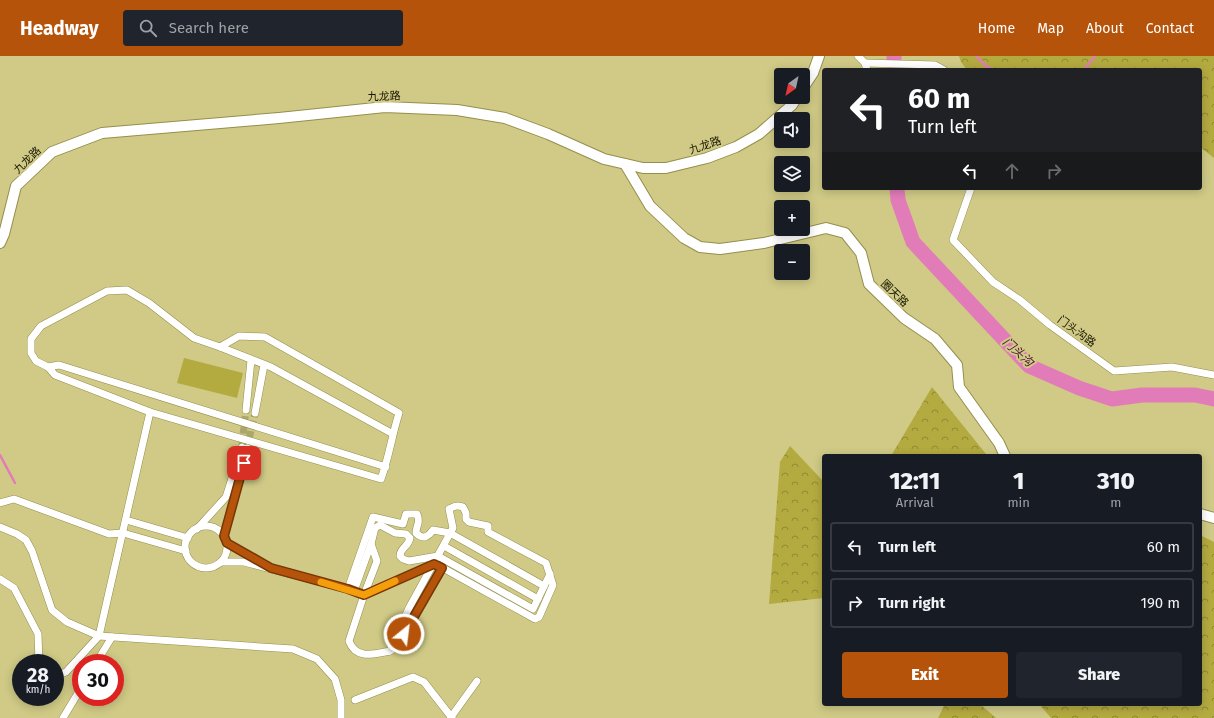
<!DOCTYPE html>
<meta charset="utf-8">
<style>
:root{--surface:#171b24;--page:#20242c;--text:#f1f3f6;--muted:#9ea1a6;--line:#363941;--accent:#b45309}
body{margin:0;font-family:"Fira Sans","Noto Sans SC",sans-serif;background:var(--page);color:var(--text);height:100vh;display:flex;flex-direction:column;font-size:15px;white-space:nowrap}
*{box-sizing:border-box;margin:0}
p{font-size:13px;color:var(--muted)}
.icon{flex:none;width:22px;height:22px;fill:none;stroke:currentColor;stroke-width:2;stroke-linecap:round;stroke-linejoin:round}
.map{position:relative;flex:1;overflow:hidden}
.side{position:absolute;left:822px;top:398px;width:380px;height:252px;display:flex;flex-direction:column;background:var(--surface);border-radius:4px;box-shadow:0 2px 10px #0003}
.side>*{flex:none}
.guide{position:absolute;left:822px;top:12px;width:380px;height:122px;border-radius:4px;box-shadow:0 2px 10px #0003;background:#202124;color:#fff;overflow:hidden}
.needle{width:26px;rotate:213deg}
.fabs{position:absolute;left:774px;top:12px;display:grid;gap:8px}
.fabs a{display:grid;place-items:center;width:36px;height:36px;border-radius:4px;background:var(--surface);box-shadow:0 2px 10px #0003;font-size:20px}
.speed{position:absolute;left:12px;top:598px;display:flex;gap:8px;font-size:20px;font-weight:700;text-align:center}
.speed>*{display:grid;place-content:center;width:52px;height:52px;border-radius:50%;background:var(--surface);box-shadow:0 2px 10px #0003;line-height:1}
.speed small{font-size:10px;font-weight:400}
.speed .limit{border:6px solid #d22;background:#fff;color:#111}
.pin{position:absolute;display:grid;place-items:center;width:34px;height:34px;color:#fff;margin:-17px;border-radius:8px;box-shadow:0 2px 6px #0006}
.me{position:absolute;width:44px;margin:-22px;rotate:29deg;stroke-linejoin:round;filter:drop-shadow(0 0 3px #0008)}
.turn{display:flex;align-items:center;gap:14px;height:84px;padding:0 20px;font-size:18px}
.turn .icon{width:52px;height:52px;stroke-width:2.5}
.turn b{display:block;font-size:28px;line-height:34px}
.lanes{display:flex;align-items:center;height:38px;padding:0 20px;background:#0003;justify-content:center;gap:20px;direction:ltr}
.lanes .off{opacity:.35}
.eta{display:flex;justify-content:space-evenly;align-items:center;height:68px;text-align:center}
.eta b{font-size:24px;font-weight:800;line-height:28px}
.cta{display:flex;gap:8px;margin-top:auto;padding:8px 20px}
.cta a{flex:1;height:46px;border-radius:4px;background:var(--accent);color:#fff;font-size:16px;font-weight:800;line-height:46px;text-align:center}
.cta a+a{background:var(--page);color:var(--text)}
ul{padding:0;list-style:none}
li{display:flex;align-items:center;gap:12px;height:50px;margin:0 8px 6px;padding:0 12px;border:2px solid var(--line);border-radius:4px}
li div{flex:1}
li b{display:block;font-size:15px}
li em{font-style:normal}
header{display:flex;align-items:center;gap:24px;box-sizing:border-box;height:56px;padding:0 20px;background:var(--accent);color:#fff}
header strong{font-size:19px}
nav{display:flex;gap:22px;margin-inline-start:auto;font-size:14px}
.search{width:280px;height:36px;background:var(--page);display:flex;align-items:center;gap:10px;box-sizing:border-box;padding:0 14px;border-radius:4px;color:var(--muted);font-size:15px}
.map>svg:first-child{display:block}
.green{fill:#b3aa40}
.forest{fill:url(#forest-crowns)}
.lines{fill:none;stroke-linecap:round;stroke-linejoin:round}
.stream{stroke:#e27cb9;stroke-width:2.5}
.river{stroke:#e27cb9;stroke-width:15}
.street-tunnel{stroke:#aba66b;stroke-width:7;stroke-dasharray:7 3.5;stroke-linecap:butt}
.street-casing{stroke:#948f4c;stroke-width:8}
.secondary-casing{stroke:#948f4c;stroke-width:12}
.street{stroke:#fff;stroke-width:7}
.secondary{stroke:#fff;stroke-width:10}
.route-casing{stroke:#753606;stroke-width:10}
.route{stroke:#b45309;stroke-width:7}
.slow{stroke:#f59e0b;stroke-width:7}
.labels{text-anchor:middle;stroke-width:4;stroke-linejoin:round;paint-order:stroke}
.street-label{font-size:11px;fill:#181600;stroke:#d0ca86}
.water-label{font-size:12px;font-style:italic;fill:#4d0d38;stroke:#d0ca86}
</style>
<header>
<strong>Headway</strong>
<div class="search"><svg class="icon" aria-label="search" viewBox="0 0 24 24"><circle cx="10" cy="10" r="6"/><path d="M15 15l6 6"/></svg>Search here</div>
<nav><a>Home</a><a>Map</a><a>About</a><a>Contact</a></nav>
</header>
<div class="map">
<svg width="1214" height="662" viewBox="0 0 1214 662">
<defs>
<pattern id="forest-crowns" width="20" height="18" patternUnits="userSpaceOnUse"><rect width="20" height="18" fill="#b3aa40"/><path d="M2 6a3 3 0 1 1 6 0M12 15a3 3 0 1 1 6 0" fill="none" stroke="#918933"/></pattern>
</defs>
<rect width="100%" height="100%" fill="#d0ca86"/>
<path class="green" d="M184 302 243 317 237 342 177 327Z"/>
<g class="forest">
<path d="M959 0H1214V102L1200 91V14H967L961 6Z"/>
<path d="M932 331 986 398 984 400H891Z"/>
<path d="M790 390 824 426V542L769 548 780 406Z"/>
<path d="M1200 479 1214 486V662H1051L1039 648H1200Z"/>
<path d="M945 648H980L996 662H938Z"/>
</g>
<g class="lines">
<g class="stream">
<path d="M976 0 987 11 995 14"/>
<path d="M1084 14 1095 0"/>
<path d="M0 399 15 427"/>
</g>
<g class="river">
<path d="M894 0V10L896 14"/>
<path d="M897 132 898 144 913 186 1029 310 1079 332 1112 343 1142 339H1195L1214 343"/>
</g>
<g class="street-tunnel">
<path d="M242 388 246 354"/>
<path d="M247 392 255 357"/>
</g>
<defs>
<g id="street">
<path d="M858 0 865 7 867 14"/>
<path d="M865 7 935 9 944 14"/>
<path d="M971 132 953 184 993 226 1020 244 1050 269 1114 315 1172 311 1214 319"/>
<path d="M48 311 36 305 31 297V283L41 270 107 235 127 234 149 247 194 282 220 291"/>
<path d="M246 354 251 304"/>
<path d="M255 357 264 309"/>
<path d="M386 411 59 309 48 311 55 319 150 356 381 423C389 401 392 379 399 357L265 281 239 280 220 291 271 311 393 378"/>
<path d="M0 447 14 443 109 478 123 477 186 495"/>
<path d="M126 464 188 482"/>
<circle cx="206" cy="491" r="21"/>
<path d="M0 471 17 478 26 484 32 495 52 554 67 566 99 580 293 593 317 603 335 623 341 644V662"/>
<path d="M197 473 226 441 242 391"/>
<path d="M224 480 247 392"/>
<path d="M227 487 263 508"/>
<path d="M371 488 375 472 380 469 395 477 406 478 410 482C408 492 400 491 400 500L403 503 409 505 438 500 533 553 550 518"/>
<path d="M444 490 538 543"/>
<path d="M222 506H244L348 533 364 539 434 508 443 512 535 563 539 561 553 529 546 507 488 476V470L469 466 466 463V457L463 451C457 449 455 450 449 453L453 472 409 552 390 595 399 589 443 512"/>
<path d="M0 523 14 532 38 578 39 607"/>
<path d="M348 533 373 461 403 468 406 458H417C421 468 416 468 416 477 423 484 428 481 433 474L450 477 544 530"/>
<path d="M354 535 371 488 377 505 364 539 349 585C356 604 374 598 390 595"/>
<path d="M96 607 112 581"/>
<path d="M55 620 66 616 99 580 150 356"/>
<path d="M355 644 413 621 424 626 452 662"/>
<path d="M451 661 477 625"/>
<path d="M63 662 81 632"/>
</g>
<g id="secondary">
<path d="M803 32 813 17 819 0"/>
<path d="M625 108 650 150 684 182 700 191 720 193 764 187 826 172 845 177 861 197 869 228 904 262 935 283 957 309 959 331 999 387 1005 400"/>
<path d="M0 187 4 178 16 130 52 96 102 77 279 62 385 51 457 54 505 62 548 78 604 103 643 112H666L707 102 736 91 759 78 792 49 797 41"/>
<path d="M1200 458 1214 462"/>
</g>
</defs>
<use href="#street" class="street-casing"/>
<use href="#secondary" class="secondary-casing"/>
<use href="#street" class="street"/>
<use href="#secondary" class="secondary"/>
</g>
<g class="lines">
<defs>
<path id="route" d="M244 407 224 480 227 487 271 512 348 533 364 539 434 508 442 512 404 578"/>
</defs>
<use href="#route" class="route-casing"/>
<use href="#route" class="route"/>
<path class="slow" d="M321 526 364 539 395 525"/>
</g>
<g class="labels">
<g class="street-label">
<text transform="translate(384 40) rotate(-2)" y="4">九龙路</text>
<text transform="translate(705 89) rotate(-18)" y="4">九龙路</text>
<text transform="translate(27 104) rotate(-44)" y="4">九龙路</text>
<text transform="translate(895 237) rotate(44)" y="4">圈天路</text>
<text transform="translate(1077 275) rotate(36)" y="4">门头沟路</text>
</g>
<g class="water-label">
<text transform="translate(1018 296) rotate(43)" y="4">门头沟</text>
</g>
</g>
</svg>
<div class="fabs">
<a><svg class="needle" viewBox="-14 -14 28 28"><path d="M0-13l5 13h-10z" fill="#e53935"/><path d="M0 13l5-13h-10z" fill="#9ea1a6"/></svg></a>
<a><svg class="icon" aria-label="sound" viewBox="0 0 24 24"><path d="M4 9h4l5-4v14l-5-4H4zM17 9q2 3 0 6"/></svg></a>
<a><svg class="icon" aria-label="layers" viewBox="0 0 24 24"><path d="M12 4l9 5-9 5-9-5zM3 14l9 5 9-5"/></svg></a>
<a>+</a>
<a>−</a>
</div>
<div class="speed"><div>28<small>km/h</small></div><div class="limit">30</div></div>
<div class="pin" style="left:244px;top:407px;background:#d93025"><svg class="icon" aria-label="arrive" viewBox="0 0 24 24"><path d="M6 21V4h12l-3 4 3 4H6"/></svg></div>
<svg class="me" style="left:404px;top:578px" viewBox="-20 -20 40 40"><circle r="17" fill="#b45309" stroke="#fff" stroke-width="3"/><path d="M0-11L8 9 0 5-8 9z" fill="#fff"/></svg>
<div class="guide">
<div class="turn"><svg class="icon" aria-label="left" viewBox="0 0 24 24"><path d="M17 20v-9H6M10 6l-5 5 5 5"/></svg><div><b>60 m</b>Turn left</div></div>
<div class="lanes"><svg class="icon" aria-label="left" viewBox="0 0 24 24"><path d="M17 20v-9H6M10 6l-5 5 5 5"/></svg><svg class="icon off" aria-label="ahead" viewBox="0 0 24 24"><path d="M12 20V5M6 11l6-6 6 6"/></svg><svg class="icon off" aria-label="right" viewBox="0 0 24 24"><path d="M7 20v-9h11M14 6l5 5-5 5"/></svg></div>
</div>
<section class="side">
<div class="eta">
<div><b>12:11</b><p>Arrival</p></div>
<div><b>1</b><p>min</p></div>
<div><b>310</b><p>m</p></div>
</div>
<ul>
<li><svg class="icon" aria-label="left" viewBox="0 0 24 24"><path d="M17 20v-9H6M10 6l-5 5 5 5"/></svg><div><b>Turn left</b></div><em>60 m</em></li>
<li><svg class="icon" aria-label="right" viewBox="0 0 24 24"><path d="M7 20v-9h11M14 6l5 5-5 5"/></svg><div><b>Turn right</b></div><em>190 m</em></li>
</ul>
<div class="cta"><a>Exit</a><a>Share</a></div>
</section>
</div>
